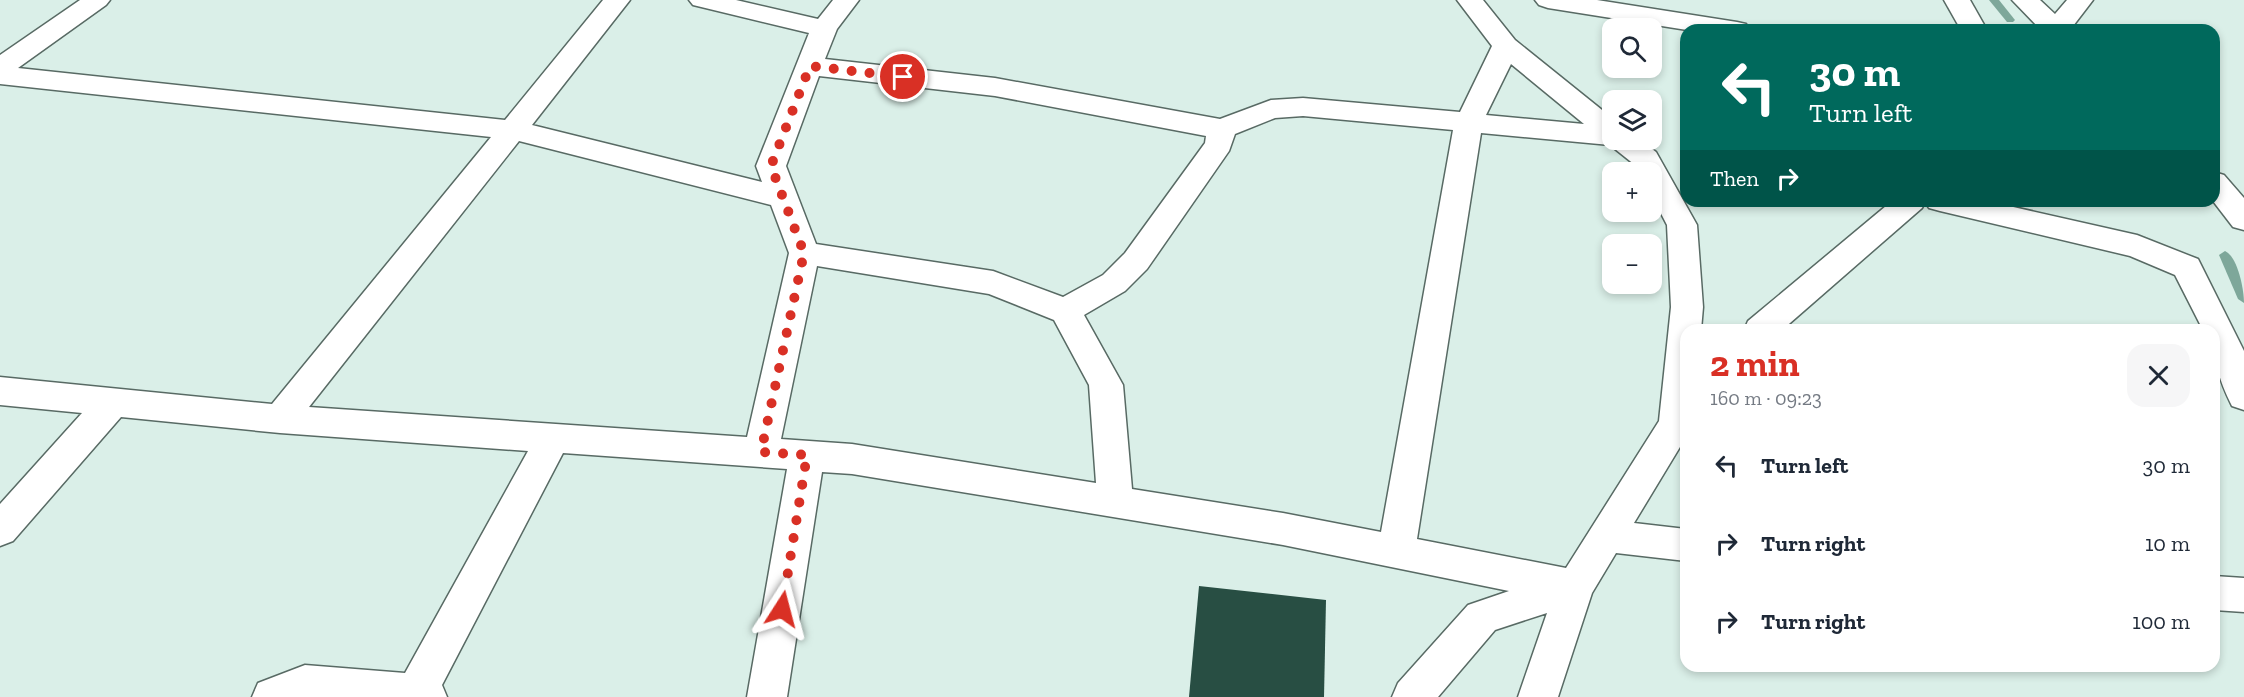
<!DOCTYPE html>
<meta charset="utf-8">
<style>
:root{--surface:#fff;--page:#f6f6f7;--text:#1f2937;--muted:#747a83;--accent:#d93025}
body{margin:0;font-family:"Zilla Slab",serif;background:var(--page);color:var(--text);height:100vh;display:flex;flex-direction:column;font-size:22px;white-space:nowrap}
*{box-sizing:border-box;margin:0}
p{font-size:20px;color:var(--muted)}
.icon{flex:none;width:33px;height:33px;fill:none;stroke:currentColor;stroke-width:2;stroke-linecap:round;stroke-linejoin:round}
.map{position:relative;flex:1;overflow:hidden}
.details{position:absolute;left:1680px;top:324px;width:540px;height:348px;display:flex;flex-direction:column;background:var(--surface);border-radius:18px;box-shadow:0 3px 9px #0003}
.details>*{flex:none}
.top-card{position:absolute;left:1680px;top:24px;width:540px;height:183px;border-radius:18px;box-shadow:0 3px 9px #0003;background:#00695c;color:#fff;overflow:hidden}
.controls{position:absolute;left:1602px;top:18px;display:grid;gap:12px}
.controls a{display:grid;place-items:center;width:60px;height:60px;border-radius:12px;background:var(--surface);box-shadow:0 3px 9px #0003;font-size:30px}
.pin{position:absolute;display:grid;place-items:center;width:51px;height:51px;color:#fff;margin:-26px;border:3px solid #fff;border-radius:50%;box-shadow:0 2px 6px #0007}
.me{position:absolute;width:66px;margin:-33px;rotate:9deg;stroke-linejoin:round;filter:drop-shadow(0 0 4px #0008)}
.turn{display:flex;align-items:center;gap:21px;height:126px;padding:0 30px;font-size:27px}
.turn .icon{width:78px;height:78px;stroke-width:2.5}
.turn b{display:block;font-size:42px;line-height:51px}
.then{display:flex;align-items:center;height:57px;padding:0 30px;background:#0003;gap:12px;font-size:22px}
.round{display:grid;place-items:center;flex:none;width:63px;height:63px;border-radius:18px;background:var(--page)}
.summary{display:flex;align-items:center;justify-content:space-between;height:102px;padding:0 30px}
h1{font-size:36px;font-weight:700;line-height:45px;color:var(--accent)}
ul{padding:0;list-style:none}
li{display:flex;align-items:center;gap:18px;height:78px;padding:0 30px}
li div{flex:1}
li b{display:block;font-size:22px}
li em{font-style:normal}
.map>svg:first-child{display:block}
.lines{fill:none;stroke-linecap:round;stroke-linejoin:round}
.stream{fill:#7ea79a;fill-rule:evenodd}
.building{fill:#284e43}
.minor-casing{stroke:#586a64;stroke-width:3}
.minor{fill:#fff;fill-rule:evenodd}
.route{stroke:#d93025;stroke-width:10;stroke-dasharray:0 18}
</style>
<div class="map">
<svg width="2244" height="697" viewBox="0 0 2244 697">
<rect width="100%" height="100%" fill="#daefe8"/>
<g class="lines">
<g class="stream">
<path d="M1989 0H1999L2015 20 2013 22H2007Z"/>
<path d="M2225 251C2238 257 2244 290 2244 303L2238 299 2219 255Z"/>
</g>
</g>
<path class="building" d="M1199 586 1326 600 1324 697H1189Z"/>
<g class="lines">
<defs>
<g id="minor">
<path d="M80 0H110L106 5 18 68 505 120 603 0H630L532 125 762 182 756 166 809 33 693 5 689 0H736L818 19 833 0H859L837 29 825 59 995 78 1220 119 1271 100 1303 98 1460 112 1492 46 1457 0H1483L1515 40 1612 118V140H1640L1656 152 1697 225 1703 307 1701 330H1686V437L1634 523 1686 529V561L1616 553 1592 593 1558 697H1518L1547 613 1495 630 1438 697H1392L1398 683 1468 605 1509 591 1283 545 852 474 822 472 787 697H747L787 469 563 453 442 685 447 697H252L258 683 305 665 405 673 528 451 280 433 121 417 13 541 0 546V504L82 413 0 405V377L272 404 491 137 0 84V55ZM1511 64 1584 124 1486 115ZM819 76 995 96 1206 136 1205 143 1125 253 1103 275 1063 297 993 271 816 244 786 166ZM1303 116 1453 130 1381 532 1283 513 1132 489 1123 385 1084 315 1125 291 1147 269 1229 151 1235 134 1275 118ZM1481 133 1610 145 1635 165 1639 172H1652V196L1667 225 1671 307 1659 421 1566 568 1417 539ZM519 141 771 205 789 253 747 437 309 407ZM817 266 989 294 1054 320 1089 385 1096 483 852 444 781 439Z"/>
<path d="M1535 0H1597L1737 22 1746 24 1750 30H1687L1548 8 1539 5Z"/>
<path d="M1944 0H1970L1987 30H1961Z"/>
<path d="M2012 0H2040L2055 14 2067 0H2093L2070 30H2041Z"/>
<path d="M2214 172 2224 175 2244 198V230L2233 227 2213 201Z"/>
<path d="M1892 201H1987L2137 235 2198 259 2244 351V410L2232 406C2218 378 2214 361 2214 330H2203L2175 275 2130 256 1940 211 1929 208 1925 202 1922 208 1782 330H1744L1748 321Z"/>
<path d="M2214 576 2244 578V612L2214 610Z"/>
</g>
</defs>
<use href="#minor" class="minor-casing"/>
<use href="#minor" class="minor"/>
</g>
<g class="lines">
<path class="route" d="M782 609 807 455 761 452 804 253 771 166 810 66 903 77"/>
</g>
</svg>
<div class="controls">
<a><svg class="icon" aria-label="search" viewBox="0 0 24 24"><circle cx="10" cy="10" r="6"/><path d="M15 15l6 6"/></svg></a>
<a><svg class="icon" aria-label="layers" viewBox="0 0 24 24"><path d="M12 4l9 5-9 5-9-5zM3 14l9 5 9-5"/></svg></a>
<a>+</a>
<a>−</a>
</div>
<div class="pin" style="left:903px;top:77px;background:#d93025"><svg class="icon" aria-label="arrive" viewBox="0 0 24 24"><path d="M6 21V4h12l-3 4 3 4H6"/></svg></div>
<svg class="me" style="left:782px;top:609px" viewBox="-20 -20 40 40"><path d="M0-17L14 15 0 8-14 15z" fill="#d93025" stroke="#fff" stroke-width="4"/></svg>
<div class="top-card">
<div class="turn"><svg class="icon" aria-label="left" viewBox="0 0 24 24"><path d="M17 20v-9H6M10 6l-5 5 5 5"/></svg><div><b>30 m</b>Turn left</div></div>
<div class="then">Then<svg class="icon" aria-label="right" viewBox="0 0 24 24"><path d="M7 20v-9h11M14 6l5 5-5 5"/></svg></div>
</div>
<section class="details">
<div class="summary"><div><h1>2 min</h1><p>160 m · 09:23</p></div><a class="round"><svg class="icon" aria-label="close" viewBox="0 0 24 24"><path d="M6 6l12 12M18 6L6 18"/></svg></a></div>
<ul>
<li><svg class="icon" aria-label="left" viewBox="0 0 24 24"><path d="M17 20v-9H6M10 6l-5 5 5 5"/></svg><div><b>Turn left</b></div><em>30 m</em></li>
<li><svg class="icon" aria-label="right" viewBox="0 0 24 24"><path d="M7 20v-9h11M14 6l5 5-5 5"/></svg><div><b>Turn right</b></div><em>10 m</em></li>
<li><svg class="icon" aria-label="right" viewBox="0 0 24 24"><path d="M7 20v-9h11M14 6l5 5-5 5"/></svg><div><b>Turn right</b></div><em>100 m</em></li>
</ul>
</section>
</div>
